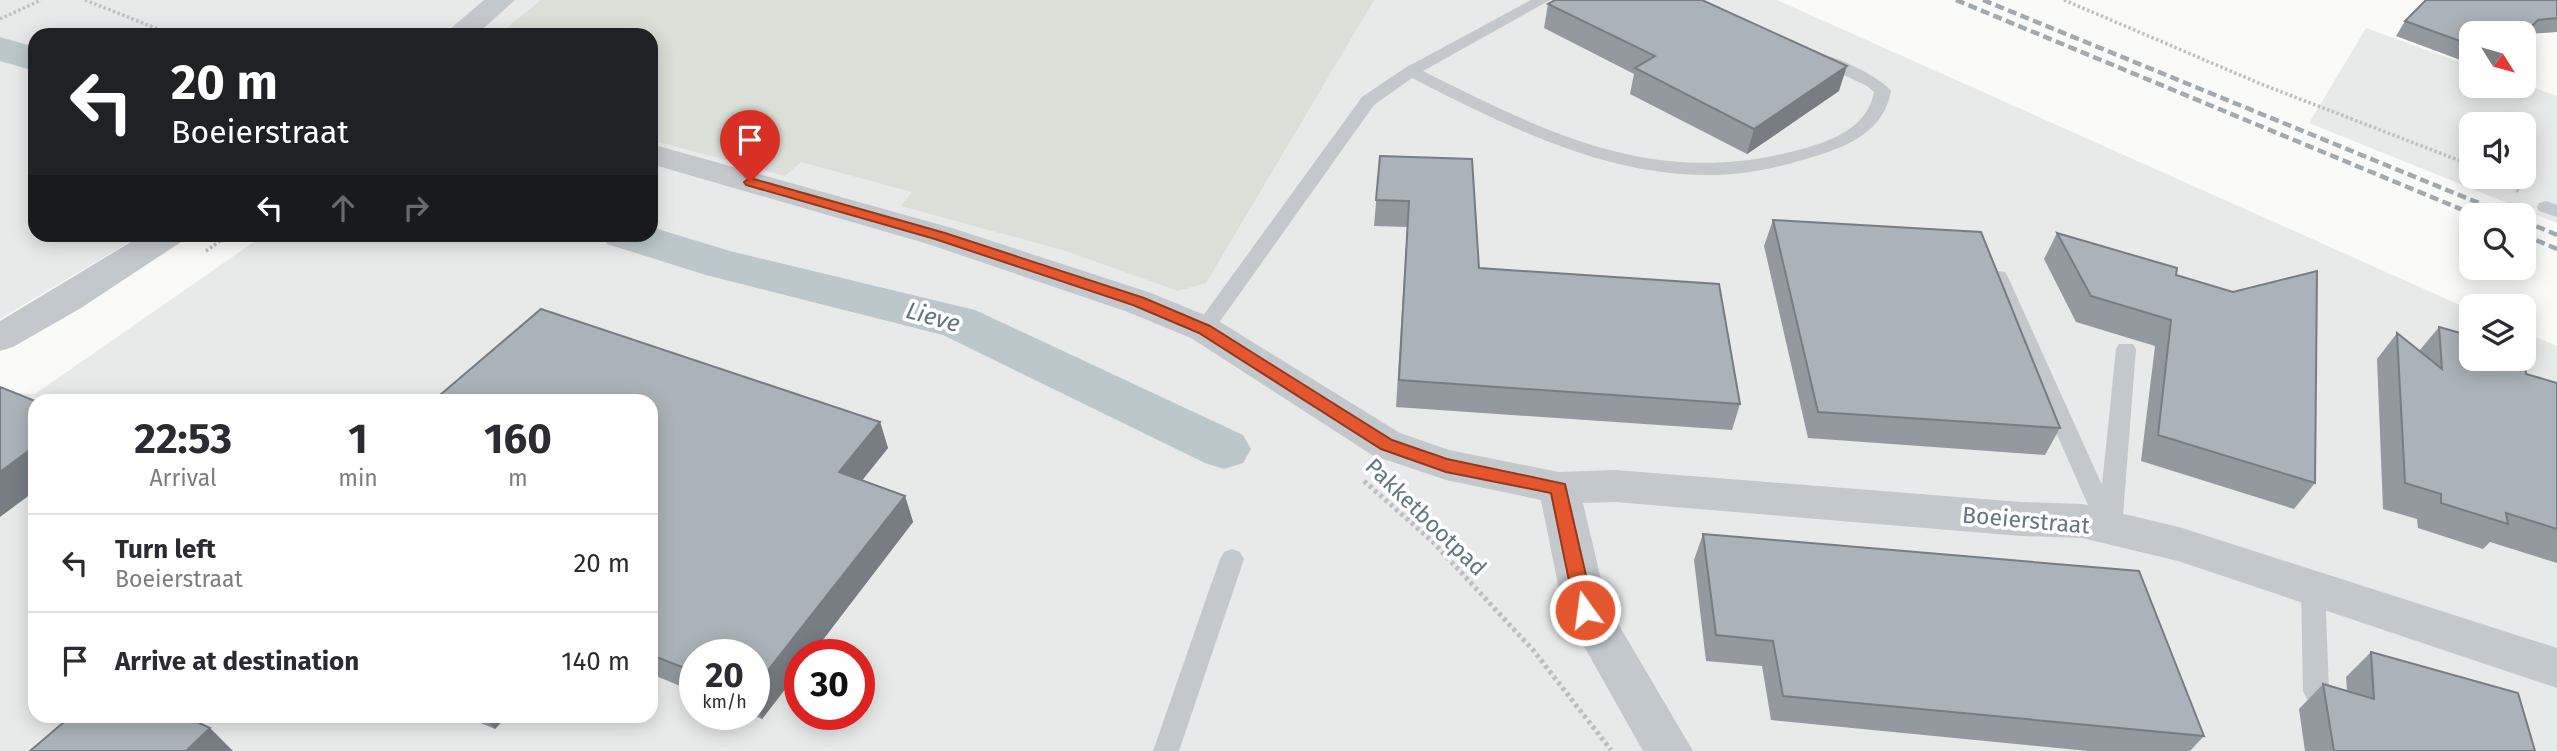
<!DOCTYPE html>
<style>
:root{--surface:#fff;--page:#f7f7f7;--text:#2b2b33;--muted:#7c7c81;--line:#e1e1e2}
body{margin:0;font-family:"Fira Sans",sans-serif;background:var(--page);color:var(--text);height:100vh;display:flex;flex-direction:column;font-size:26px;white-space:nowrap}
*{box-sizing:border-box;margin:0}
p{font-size:23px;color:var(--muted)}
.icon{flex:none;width:38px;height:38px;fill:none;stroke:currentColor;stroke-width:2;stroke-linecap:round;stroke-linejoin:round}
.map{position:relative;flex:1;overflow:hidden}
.side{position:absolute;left:28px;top:394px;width:630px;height:329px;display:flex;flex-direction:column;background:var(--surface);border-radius:21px;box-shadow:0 4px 18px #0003}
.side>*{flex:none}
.banner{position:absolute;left:28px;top:28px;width:630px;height:214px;border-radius:21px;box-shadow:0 4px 18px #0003;background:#202124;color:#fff;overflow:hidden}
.needle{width:46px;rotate:127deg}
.controls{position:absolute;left:2459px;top:21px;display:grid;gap:14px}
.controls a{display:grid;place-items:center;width:77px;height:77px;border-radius:14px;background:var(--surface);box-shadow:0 4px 18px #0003;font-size:35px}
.speed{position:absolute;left:679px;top:639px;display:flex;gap:14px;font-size:35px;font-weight:700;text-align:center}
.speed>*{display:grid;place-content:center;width:91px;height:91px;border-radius:50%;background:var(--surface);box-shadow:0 4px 18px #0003;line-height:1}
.speed small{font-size:18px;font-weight:400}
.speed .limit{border:10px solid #d22;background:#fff;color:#111}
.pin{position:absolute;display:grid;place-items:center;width:60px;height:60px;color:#fff;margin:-72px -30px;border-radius:50% 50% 50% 0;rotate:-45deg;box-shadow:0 0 7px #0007}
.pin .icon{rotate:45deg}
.me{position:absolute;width:77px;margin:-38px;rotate:346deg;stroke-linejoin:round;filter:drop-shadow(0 0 5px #0008)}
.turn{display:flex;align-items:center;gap:24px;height:147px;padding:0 28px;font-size:32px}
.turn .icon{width:91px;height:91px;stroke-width:2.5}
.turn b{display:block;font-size:49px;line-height:60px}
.lanes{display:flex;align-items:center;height:66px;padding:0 28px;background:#0003;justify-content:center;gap:35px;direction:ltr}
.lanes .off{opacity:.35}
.eta{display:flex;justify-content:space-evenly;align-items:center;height:119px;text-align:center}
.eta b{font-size:42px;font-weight:700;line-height:49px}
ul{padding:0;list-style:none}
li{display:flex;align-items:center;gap:21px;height:98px;padding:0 28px;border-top:2px solid var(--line)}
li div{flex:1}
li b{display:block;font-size:26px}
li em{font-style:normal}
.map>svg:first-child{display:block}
.built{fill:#e8e9e9;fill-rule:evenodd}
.green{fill:#dadfd7}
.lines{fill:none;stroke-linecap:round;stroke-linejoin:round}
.canal{fill:#bbc7cb;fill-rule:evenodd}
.path-far1{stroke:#bbbfc2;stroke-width:3.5;stroke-dasharray:2.5 2.5;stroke-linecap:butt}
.path{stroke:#bbbfc2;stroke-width:5;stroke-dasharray:3.5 3.5;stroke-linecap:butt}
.service{fill:#c3c8cc;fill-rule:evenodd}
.minor{fill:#c3c8cc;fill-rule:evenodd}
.rail{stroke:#a2aab0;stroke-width:4.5;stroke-dasharray:9 4.5;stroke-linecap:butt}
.wall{fill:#929a9f}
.shaded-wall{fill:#777d82}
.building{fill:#aab3b9;stroke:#777d82;stroke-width:2}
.route{fill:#e4572e;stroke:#94391e;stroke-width:2}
.labels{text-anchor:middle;stroke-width:7;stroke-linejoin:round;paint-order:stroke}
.street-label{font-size:23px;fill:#657683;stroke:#fff}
.water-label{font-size:24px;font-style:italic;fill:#60757c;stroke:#fff}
</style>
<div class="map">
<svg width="2557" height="751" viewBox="0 0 2557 751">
<rect width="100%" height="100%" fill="#fafaf8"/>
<g class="built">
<path d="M0 0H1777L2471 310V359H2524V332L2557 346V751H0V392L35 394 264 235 651 234V35H35V234L141 235 0 319ZM35 401H651V716H35ZM695 654H754V714H695ZM800 654H859V714H800Z"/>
<path d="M2366 28 2471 66V86L2524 84 2557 96V223L2309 123ZM2471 124H2524V177H2471Z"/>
</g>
<path class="green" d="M541 0H1374L1206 283 1178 291 1066 251 901 206 912 192 801 162 785 176 651 140V35H498Z"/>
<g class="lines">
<g class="canal">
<path d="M0 37 35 47V71L0 61Z"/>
<path d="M651 227 730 251 975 310 1243 435 1251 449 1243 463 1224 469 1205 463 943 335 706 275 607 244 601 234H651Z"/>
</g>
<g class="path-far1">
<path d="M85 0 173 35"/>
<path d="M2064 0 2261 84 2471 165"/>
<path d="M0 19 41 0"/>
<path d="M2501 177 2519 192"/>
<path d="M206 251 230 234"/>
</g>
<path class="path" d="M1364 481 1432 541 1533 650 1611 750"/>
<g class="service">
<path d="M1531 0H1550L1423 71C1553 136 1661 191 1809 147 1838 138 1868 125 1874 92L1867 86 1814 61 1812 58 1814 55C1830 51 1881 78 1891 91 1884 130 1851 145 1816 156 1784 166 1751 174 1717 175 1608 178 1506 126 1412 78L1374 105 1211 334H1197L1194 329 1197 324 1362 97 1405 68Z"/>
<path d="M2546 201 2557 205V217L2539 211 2537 207 2539 203Z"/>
<path d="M1998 271 2005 272 2008 277 2102 485 2116 349 2119 344H2133L2136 349 2122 528 2118 534 2110 537 2102 534 2098 528 1988 277 1991 272Z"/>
<path d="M1232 549 1240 552 1244 559 1179 751H1153L1220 559 1224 552Z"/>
<path d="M2313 578 2322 581 2325 588 2329 691 2325 699 2316 702 2307 699 2303 691 2301 588 2304 581Z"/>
</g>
<g class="minor">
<path d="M484 0H515L476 35H443Z"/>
<path d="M651 144 952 228 1151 293 1217 320 1400 433 1449 450 1559 472 1615 470 2021 502 2082 504 2179 527 2557 648V688L2178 561 2082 538 2021 536 1615 502 1583 503 1607 605 1693 751H1643L1563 609 1541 500 1446 480 1372 455 1191 338 1125 311 928 244 651 164Z"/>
<path d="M144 234H186L181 242 81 308 13 347 0 351V321Z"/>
</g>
<g class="rail">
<path d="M1956 0 2475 215"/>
<path d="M1983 0 2508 215"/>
<path d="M2524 221 2557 235"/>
<path d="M2524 235 2557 249"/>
</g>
</g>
<g class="wall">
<path d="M2424 0H2557V32L2527 34 2471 33V64L2396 36 2405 21 2425 1Z"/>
<path d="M1548 4 1839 91 1747 154 1630 94 1634 74 1544 28Z"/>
<path d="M1380 156 1479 268 1740 404 1732 430 1396 407 1407 227 1374 226Z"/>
<path d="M1773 220 2060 428 2045 455 1808 438 1764 246Z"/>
<path d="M2057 233 2176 275 2315 483 2294 509 2141 461 2155 346 2076 322 2044 259Z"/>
<path d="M2439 327 2526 374 2557 383V563L2490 542 2483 549 2418 528 2417 519 2383 509 2377 359 2397 333 2419 351Z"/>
<path d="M651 401 880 422 888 448 862 480 905 496 913 522 812 654H800V670L762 719 750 714H754V654H695V692L651 674Z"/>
<path d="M1703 534 2204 736 2190 751H2088L1771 720 1762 666 1706 661 1694 560Z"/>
<path d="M2371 652 2535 751H2305L2299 709 2323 684 2347 691 2346 677Z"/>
<path d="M464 716H507L495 729Z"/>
</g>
<g class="shaded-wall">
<path d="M2538 20 2527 34 2524 38V34Z"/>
<path d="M1847 66 1839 91 1747 154 1754 129Z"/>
<path d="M880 422 888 448 848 498 839 472Z"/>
<path d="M35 446V491L0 517V472Z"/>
<path d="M905 496 913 522 812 654H800V670L762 719 754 703V688Z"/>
<path d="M484 716H507L495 729Z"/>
<path d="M210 728 233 751H186Z"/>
</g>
<g class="building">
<path d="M1555 0H1702L1847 66 1754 129 1635 68 1655 56 1548 4Z"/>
<path d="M2426 0H2557V18L2538 20 2524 34 2471 33V45L2405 21Z"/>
<path d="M1380 156 1472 159 1479 268 1719 284 1740 404 1399 380 1409 201 1376 200Z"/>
<path d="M1773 220 1981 232 2060 428 1818 412Z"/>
<path d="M2057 233 2177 268 2176 275 2233 292 2317 271 2315 483 2158 435 2171 320 2091 296Z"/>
<path d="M541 309 880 422 839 472 905 496 754 688V654H695V672L651 655V401H433Z"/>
<path d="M2439 327 2471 336V359H2524V356L2526 374 2557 383V529L2506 513 2508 524 2441 503V494L2405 483 2397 333 2442 369Z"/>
<path d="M0 387 35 401V446L0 472Z"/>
<path d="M1703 534 2139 571 2204 736 1783 696 1773 641 1716 635Z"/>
<path d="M2371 652 2518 693 2535 751H2334L2323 684 2374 699Z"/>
<path d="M71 716H184L210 728 186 751H30Z"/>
</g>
<path class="route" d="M750 178 945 233 1144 298 1210 326 1392 440 1447 459 1565 484 1594 610 1591 615 1585 617 1578 615 1575 610 1551 493 1446 472 1381 449 1199 333 1133 305 935 239 746 185 744 182Z"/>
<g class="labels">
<g class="street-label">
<text transform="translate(1426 517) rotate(44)" y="8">Pakketbootpad</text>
<text transform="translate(2026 520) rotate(5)" y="8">Boeierstraat</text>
</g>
<g class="water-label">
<text transform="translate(933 317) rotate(16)" y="8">Lieve</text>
</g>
</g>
</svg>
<div class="controls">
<a><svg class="needle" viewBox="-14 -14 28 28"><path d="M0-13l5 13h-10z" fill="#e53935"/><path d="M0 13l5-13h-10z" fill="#7c7c81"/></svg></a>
<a><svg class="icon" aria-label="sound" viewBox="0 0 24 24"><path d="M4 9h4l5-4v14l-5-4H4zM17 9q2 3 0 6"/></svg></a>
<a><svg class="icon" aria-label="search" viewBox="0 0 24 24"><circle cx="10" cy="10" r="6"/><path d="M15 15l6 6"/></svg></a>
<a><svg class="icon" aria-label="layers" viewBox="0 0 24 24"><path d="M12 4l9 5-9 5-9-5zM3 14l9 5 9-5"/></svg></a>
</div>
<div class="speed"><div>20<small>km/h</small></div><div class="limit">30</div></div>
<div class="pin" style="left:750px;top:182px;background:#d93025"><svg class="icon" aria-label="arrive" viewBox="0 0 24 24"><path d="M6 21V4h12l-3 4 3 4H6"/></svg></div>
<svg class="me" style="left:1585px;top:610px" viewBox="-20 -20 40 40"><circle r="17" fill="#e4572e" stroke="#fff" stroke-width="3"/><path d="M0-11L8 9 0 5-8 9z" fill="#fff"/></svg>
<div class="banner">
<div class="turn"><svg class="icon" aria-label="left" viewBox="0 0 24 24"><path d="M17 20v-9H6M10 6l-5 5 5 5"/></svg><div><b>20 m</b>Boeierstraat</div></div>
<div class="lanes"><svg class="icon" aria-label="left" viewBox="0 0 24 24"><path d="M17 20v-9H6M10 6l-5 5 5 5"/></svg><svg class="icon off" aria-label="ahead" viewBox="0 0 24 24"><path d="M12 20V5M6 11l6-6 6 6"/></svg><svg class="icon off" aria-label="right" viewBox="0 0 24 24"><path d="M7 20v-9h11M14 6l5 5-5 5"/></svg></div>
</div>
<section class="side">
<div class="eta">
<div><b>22:53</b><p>Arrival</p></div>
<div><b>1</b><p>min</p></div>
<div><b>160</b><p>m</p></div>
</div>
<ul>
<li><svg class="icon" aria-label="left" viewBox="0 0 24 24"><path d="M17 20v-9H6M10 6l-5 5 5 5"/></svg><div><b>Turn left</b><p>Boeierstraat</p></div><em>20 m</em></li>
<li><svg class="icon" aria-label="arrive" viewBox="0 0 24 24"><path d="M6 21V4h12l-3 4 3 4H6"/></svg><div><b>Arrive at destination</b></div><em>140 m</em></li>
</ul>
</section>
</div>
